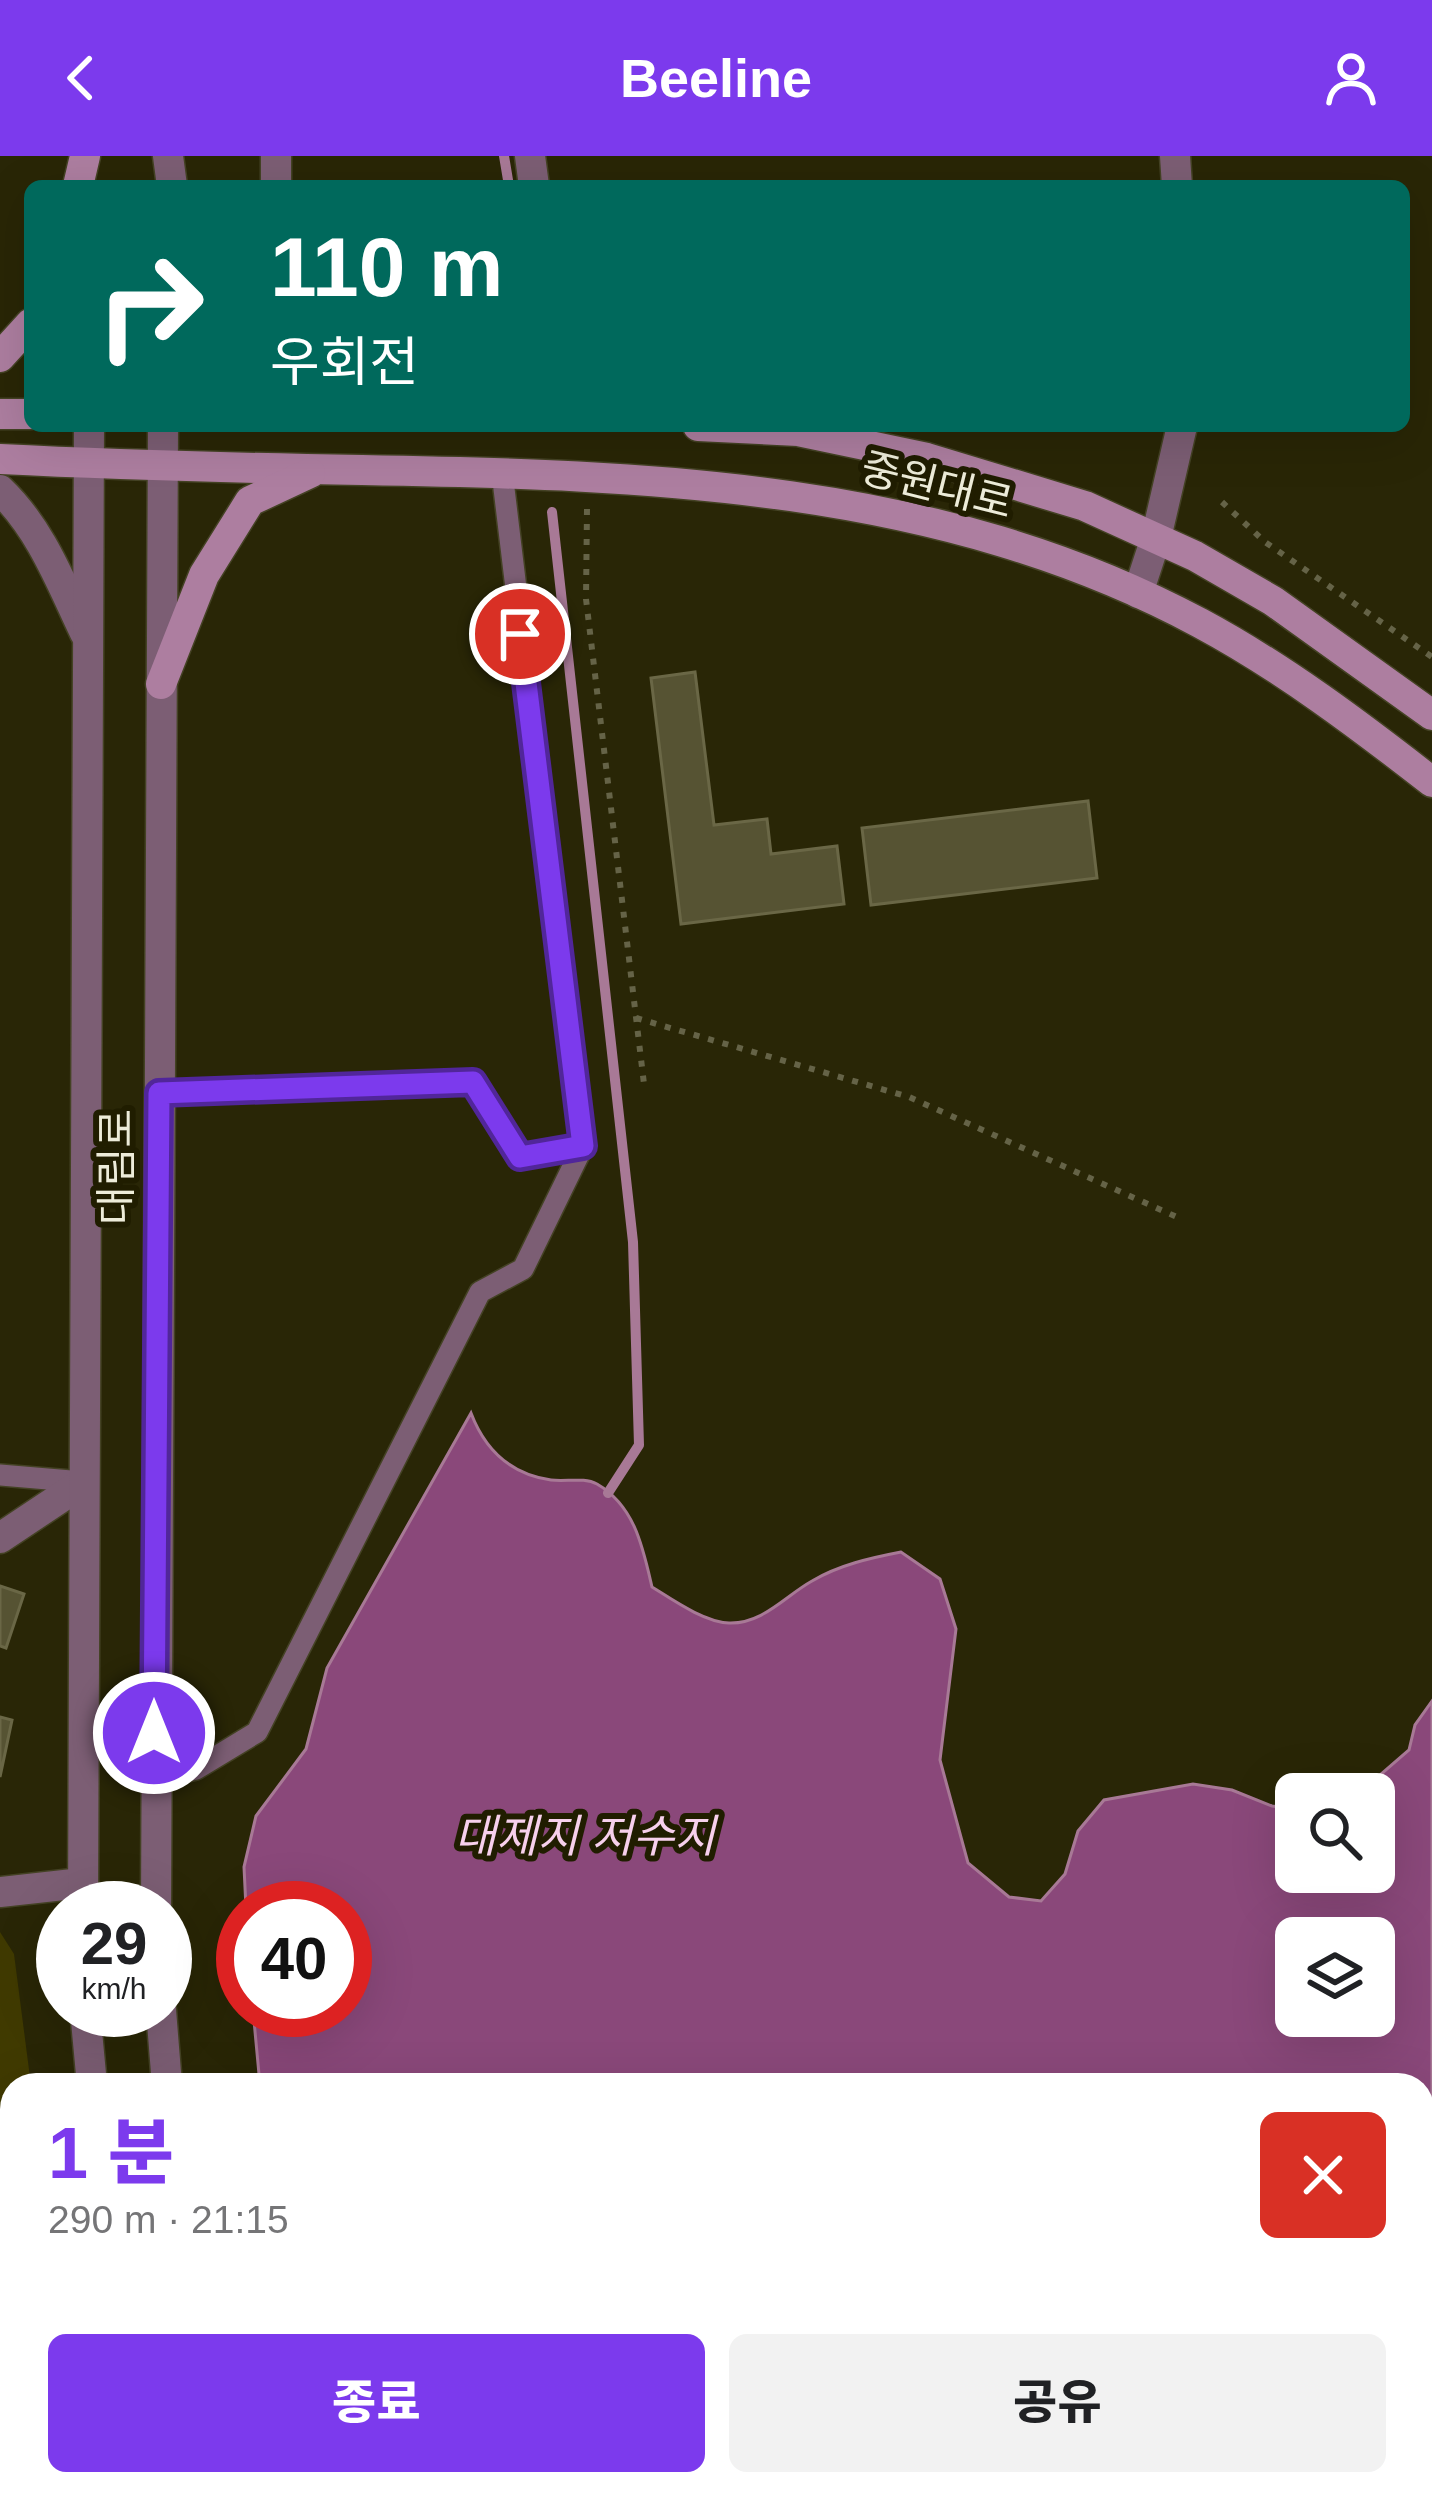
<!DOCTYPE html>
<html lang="ko">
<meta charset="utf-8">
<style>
:root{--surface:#fff;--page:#f2f2f2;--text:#202124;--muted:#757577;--accent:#7c3aed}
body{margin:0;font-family:Helvetica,"Noto Sans KR",sans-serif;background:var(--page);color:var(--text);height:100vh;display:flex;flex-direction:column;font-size:45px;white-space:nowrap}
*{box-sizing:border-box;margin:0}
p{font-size:39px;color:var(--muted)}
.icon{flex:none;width:66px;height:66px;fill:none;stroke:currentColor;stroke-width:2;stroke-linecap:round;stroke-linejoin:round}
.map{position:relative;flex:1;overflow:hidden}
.side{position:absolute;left:0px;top:1917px;width:1434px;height:423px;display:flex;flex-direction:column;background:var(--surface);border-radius:36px 36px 0 0;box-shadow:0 12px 48px #0002}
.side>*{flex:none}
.hud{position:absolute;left:24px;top:24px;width:1386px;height:252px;border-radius:18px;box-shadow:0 12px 48px #0002;background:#00695c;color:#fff;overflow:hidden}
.fabs{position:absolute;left:1275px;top:1617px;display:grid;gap:24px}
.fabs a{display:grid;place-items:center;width:120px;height:120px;border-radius:18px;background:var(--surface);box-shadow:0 12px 48px #0002;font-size:60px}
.speed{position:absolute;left:36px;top:1725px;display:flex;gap:24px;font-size:60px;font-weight:700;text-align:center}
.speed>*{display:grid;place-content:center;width:156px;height:156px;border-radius:50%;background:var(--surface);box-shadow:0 12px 48px #0002;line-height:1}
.speed small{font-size:30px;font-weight:400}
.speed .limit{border:18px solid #d22;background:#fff;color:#111}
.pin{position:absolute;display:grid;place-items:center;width:102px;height:102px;color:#fff;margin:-51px;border:6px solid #fff;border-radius:50%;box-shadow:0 3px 12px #0007}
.me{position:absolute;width:132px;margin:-66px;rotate:0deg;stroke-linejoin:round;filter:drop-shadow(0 0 9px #0008)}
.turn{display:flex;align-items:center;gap:42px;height:252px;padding:0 48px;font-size:54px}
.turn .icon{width:156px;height:156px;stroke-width:2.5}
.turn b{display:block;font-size:84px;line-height:102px}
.round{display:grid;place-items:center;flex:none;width:126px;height:126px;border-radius:18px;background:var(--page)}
.overview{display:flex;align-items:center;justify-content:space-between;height:204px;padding:0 48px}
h1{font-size:72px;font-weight:800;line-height:90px;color:var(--accent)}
.button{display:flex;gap:24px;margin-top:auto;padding:24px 48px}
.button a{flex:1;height:138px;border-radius:18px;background:var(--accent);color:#fff;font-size:48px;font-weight:800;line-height:138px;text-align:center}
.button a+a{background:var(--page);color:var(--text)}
header{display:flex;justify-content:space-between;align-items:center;height:156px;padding:0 48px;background:var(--accent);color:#fff;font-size:54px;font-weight:800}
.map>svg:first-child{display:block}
.green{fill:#403a00}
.water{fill:#8a487a;stroke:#a87996;stroke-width:3;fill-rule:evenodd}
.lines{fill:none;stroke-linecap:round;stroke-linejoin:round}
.stream{stroke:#a87996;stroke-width:10}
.building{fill:#565333;stroke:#6a6746;stroke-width:3}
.service-casing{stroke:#444224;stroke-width:24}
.minor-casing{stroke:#444224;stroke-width:33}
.tertiary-casing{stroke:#444224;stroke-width:33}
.secondary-casing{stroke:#444224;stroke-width:33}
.path{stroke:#656347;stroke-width:6;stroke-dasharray:6 9;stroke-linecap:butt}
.service{stroke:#7c5e74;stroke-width:21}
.minor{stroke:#7c5e74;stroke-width:30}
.tertiary{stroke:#7c5e74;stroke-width:30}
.secondary{stroke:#ad7ea0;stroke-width:30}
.route-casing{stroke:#51269a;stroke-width:30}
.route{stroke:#7c3aed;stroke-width:21}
.labels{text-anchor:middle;stroke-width:12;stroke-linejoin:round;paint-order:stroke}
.street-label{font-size:42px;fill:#edecd9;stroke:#201d00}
.water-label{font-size:45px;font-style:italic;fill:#f7d0ec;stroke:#201d00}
</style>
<header><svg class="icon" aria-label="back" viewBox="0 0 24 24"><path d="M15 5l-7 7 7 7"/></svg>Beeline<svg class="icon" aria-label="person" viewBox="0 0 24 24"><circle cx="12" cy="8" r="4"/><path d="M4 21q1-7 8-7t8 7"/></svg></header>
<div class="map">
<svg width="1432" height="2339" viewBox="0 0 1432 2339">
<rect width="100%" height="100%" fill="#292606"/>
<path class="green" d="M0 1776 14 1798 31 1929H12V2328H94L96 2339H0Z"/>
<path class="water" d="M471 1257C485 1294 510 1318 551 1324 566 1326 584 1321 597 1328 635 1350 643 1392 652 1431 673 1444 704 1466 729 1467 763 1468 785 1440 812 1425 839 1409 870 1402 901 1396L940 1423 956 1473 940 1604 968 1707 1009 1741 1041 1745 1065 1718 1078 1675 1104 1644 1193 1628 1232 1634 1272 1650 1296 1653V1716H1374V1638H1358L1409 1594 1415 1569 1432 1545V2339H339L338 2328H1422V1929H260L253 1854H345V1752H246L244 1711 256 1660 306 1593 327 1512ZM1296 1782H1374V1860H1296Z"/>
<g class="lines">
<g class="stream">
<path d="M504 0 509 30"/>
<path d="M552 356 633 1086 639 1289 608 1337"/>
</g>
</g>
<g class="building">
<path d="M695 516 714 669 767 663 771 698 837 690 844 748 681 768 651 522Z"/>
<path d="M1088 645 1097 722 871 749 862 672Z"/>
<path d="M0 1430 24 1438 6 1492 0 1490Z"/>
<path d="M0 1561 12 1564 0 1621Z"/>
</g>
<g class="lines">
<defs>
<g id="service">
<path d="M159 937 473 926 520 1001 583 990 502 316"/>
<path d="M0 1319 83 1326"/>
<path d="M154 1623 196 1613 257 1576 480 1136 523 1113 583 990"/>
</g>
<g id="minor">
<path d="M530 0 534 30"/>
<path d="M276 30V0"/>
<path d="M0 1382 84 1326"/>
<path d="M0 1736 82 1727"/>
</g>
<g id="tertiary">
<path d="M168 0 172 30"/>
<path d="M1175 0 1177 30"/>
<path d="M0 334C41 373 61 427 85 477"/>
<path d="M1138 437 1156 382 1182 270"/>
<path d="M83 1752 89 270"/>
<path d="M156 1752 163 270"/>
<path d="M85 1854 92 1929"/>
<path d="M161 1854 167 1929"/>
<path d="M161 2328 164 2339"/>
<path d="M235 2328 237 2339"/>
</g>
<g id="secondary">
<path d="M78 30 85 0"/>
<path d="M0 201 30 168"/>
<path d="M0 258H30"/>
<path d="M698 270 798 275 927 302 1085 350 1195 400 1273 445 1432 559"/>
<path d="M0 303C121 309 241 312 362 314 650 319 940 328 1200 467 1282 511 1359 569 1432 626"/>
<path d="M161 528 204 419 250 345 310 317"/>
</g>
</defs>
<use href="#service" class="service-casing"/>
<use href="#minor" class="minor-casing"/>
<use href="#tertiary" class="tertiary-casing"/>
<use href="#secondary" class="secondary-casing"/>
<g class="path">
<path d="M1222 346 1265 386 1432 501"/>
<path d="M587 353 586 443 644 928"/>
<path d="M636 862 909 941 1179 1062"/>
</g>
<use href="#service" class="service"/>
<use href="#minor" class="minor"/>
<use href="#tertiary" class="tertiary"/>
<use href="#secondary" class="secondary"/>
</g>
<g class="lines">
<defs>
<path id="route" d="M154 1577 159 937 473 926 520 1001 583 990 520 478"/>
</defs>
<use href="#route" class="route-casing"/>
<use href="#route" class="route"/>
</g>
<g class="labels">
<g class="street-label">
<text transform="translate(937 329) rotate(14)" y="15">중원대로</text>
<text transform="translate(116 1011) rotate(-90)" y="15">대림로</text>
</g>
<g class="water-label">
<text x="585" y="1696">대제지 저수지</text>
</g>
</g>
</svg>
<div class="fabs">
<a><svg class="icon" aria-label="search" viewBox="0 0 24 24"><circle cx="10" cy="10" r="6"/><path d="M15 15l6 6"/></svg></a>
<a><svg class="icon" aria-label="layers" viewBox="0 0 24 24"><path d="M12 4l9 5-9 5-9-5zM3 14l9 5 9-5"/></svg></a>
</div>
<div class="speed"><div>29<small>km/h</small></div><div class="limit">40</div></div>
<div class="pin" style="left:520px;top:478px;background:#d93025"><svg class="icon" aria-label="arrive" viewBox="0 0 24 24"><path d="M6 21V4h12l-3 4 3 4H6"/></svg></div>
<svg class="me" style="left:154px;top:1577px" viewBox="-20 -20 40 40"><circle r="17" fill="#7c3aed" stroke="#fff" stroke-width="3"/><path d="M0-11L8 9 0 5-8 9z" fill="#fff"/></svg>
<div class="hud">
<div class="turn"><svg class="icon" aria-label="right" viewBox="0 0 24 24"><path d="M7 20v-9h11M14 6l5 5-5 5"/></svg><div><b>110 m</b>우회전</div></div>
</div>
<section class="side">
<div class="overview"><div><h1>1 분</h1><p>290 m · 21:15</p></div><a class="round" style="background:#d93025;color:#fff"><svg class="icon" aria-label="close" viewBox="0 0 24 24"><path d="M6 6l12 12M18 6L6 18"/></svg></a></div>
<div class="button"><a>종료</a><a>공유</a></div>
</section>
</div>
